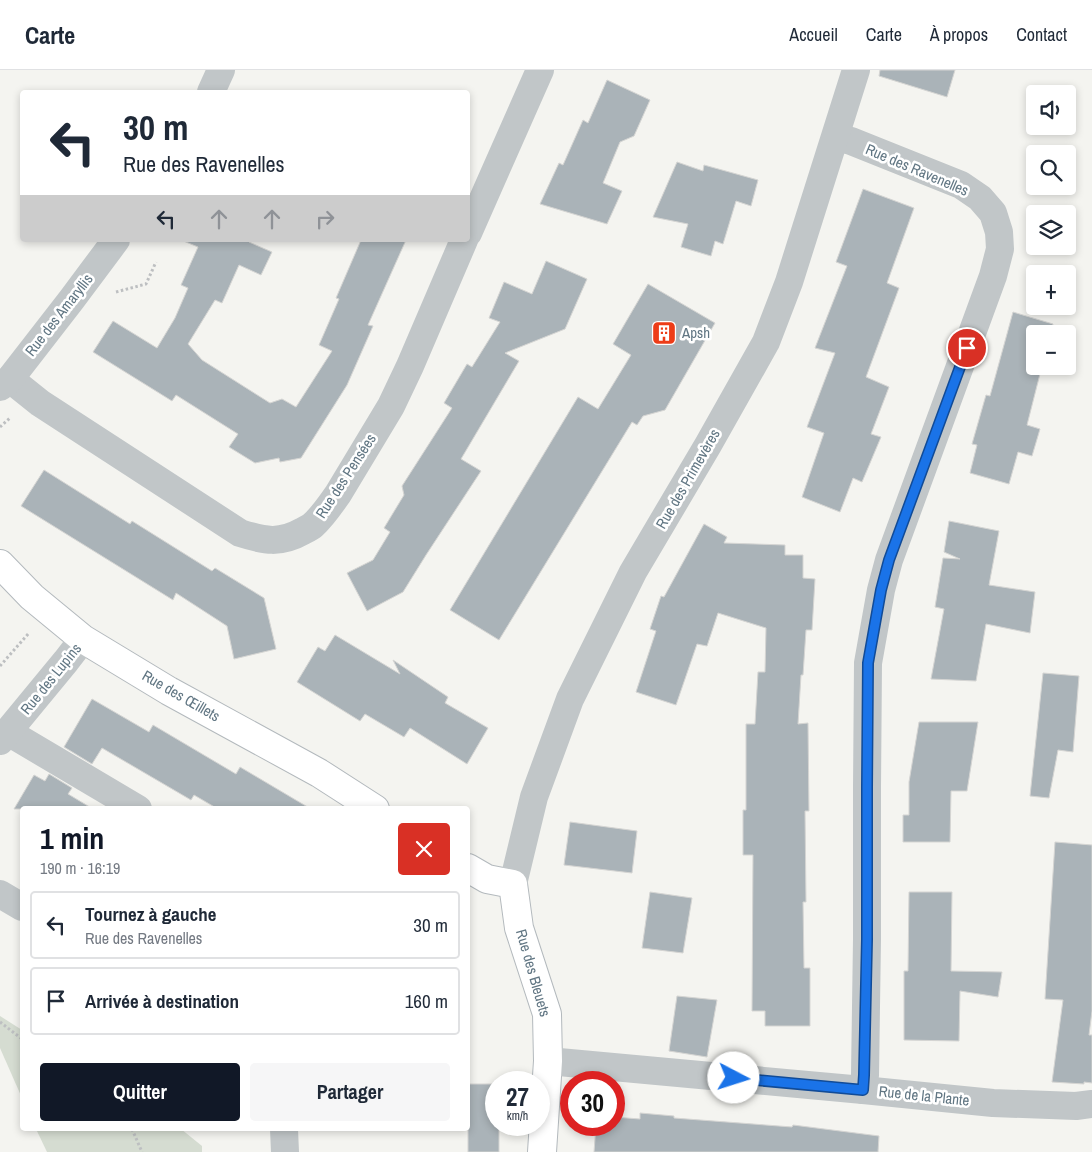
<!DOCTYPE html>
<html lang="fr">
<meta charset="utf-8">
<style>
:root{--surface:#fff;--page:#f6f6f7;--text:#1f2937;--muted:#747a83;--line:#e0e1e3;--accent:#111827}
body{margin:0;font-family:"Archivo Narrow",sans-serif;background:var(--page);color:var(--text);height:100vh;display:flex;flex-direction:column;font-size:19px;white-space:nowrap}
*{box-sizing:border-box;margin:0}
p{font-size:16px;color:var(--muted)}
.icon{flex:none;width:28px;height:28px;fill:none;stroke:currentColor;stroke-width:2;stroke-linecap:round;stroke-linejoin:round}
.map{position:relative;flex:1;overflow:hidden}
.drawer{position:absolute;left:20px;top:736px;width:450px;height:325px;display:flex;flex-direction:column;background:var(--surface);border-radius:5px;box-shadow:0 2px 8px #0003}
.drawer>*{flex:none}
.banner{position:absolute;left:20px;top:20px;width:450px;height:152px;border-radius:5px;box-shadow:0 2px 8px #0003;background:#fff;color:var(--text);overflow:hidden}
.fabs{position:absolute;left:1026px;top:15px;display:grid;gap:10px}
.fabs a{display:grid;place-items:center;width:50px;height:50px;border-radius:5px;background:var(--surface);box-shadow:0 2px 8px #0003;font-size:25px}
.speed{position:absolute;left:485px;top:1001px;display:flex;gap:10px;font-size:25px;font-weight:700;text-align:center}
.speed>*{display:grid;place-content:center;width:65px;height:65px;border-radius:50%;background:var(--surface);box-shadow:0 2px 8px #0003;line-height:1}
.speed small{font-size:12px;font-weight:400}
.speed .limit{border:8px solid #d22;background:#fff;color:#111}
.pin{position:absolute;display:grid;place-items:center;width:42px;height:42px;color:#fff;margin:-21px;border:2px solid #fff;border-radius:50%;box-shadow:0 1px 5px #0007}
.me{position:absolute;width:55px;margin:-28px;rotate:95deg;stroke-linejoin:round;filter:drop-shadow(0 0 4px #0008)}
.turn{display:flex;align-items:center;gap:18px;height:105px;padding:0 20px;font-size:22px}
.turn .icon{width:65px;height:65px;stroke-width:2.5}
.turn b{display:block;font-size:35px;line-height:42px}
.lanes{display:flex;align-items:center;height:48px;padding:0 20px;background:#0003;justify-content:center;gap:25px;direction:ltr}
.lanes .off{opacity:.35}
.round{display:grid;place-items:center;flex:none;width:52px;height:52px;border-radius:5px;background:var(--page)}
.head{display:flex;align-items:center;justify-content:space-between;height:85px;padding:0 20px}
h1{font-size:30px;font-weight:800;line-height:38px;color:var(--accent)}
.action{display:flex;gap:10px;margin-top:auto;padding:10px 20px}
.action a{flex:1;height:58px;border-radius:5px;background:var(--accent);color:#fff;font-size:20px;font-weight:800;line-height:58px;text-align:center}
.action a+a{background:var(--page);color:var(--text)}
ul{padding:0;list-style:none}
li{display:flex;align-items:center;gap:15px;height:68px;margin:0 10px 8px;padding:0 10px;border:2px solid var(--line);border-radius:5px}
li div{flex:1}
li b{display:block;font-size:19px}
li em{font-style:normal}
header{display:flex;align-items:center;gap:30px;box-sizing:border-box;height:70px;padding:0 25px;background:var(--surface);border-bottom:1px solid var(--line)}
header strong{font-size:24px}
nav{display:flex;gap:28px;margin-inline-start:auto;font-size:18px}
.map>svg:first-child{display:block}
.green{fill:#d5dcd1}
.building{fill:#aab3b8;stroke:#d5d5d3}
.lines{fill:none;stroke-linecap:round;stroke-linejoin:round}
.secondary-casing{stroke:#b3b9bd;stroke-width:30}
.path{stroke:#bdbfc1;stroke-width:3;stroke-dasharray:2.5 2.5;stroke-linecap:butt}
.street{stroke:#c1c6c8;stroke-width:28}
.secondary{stroke:#fff;stroke-width:28}
.route-casing{stroke:#114b97;stroke-width:12}
.route{stroke:#1a73e8;stroke-width:9}
.labels{text-anchor:middle;stroke-width:5;stroke-linejoin:round;paint-order:stroke}
.street-label{font-size:15px;fill:#617683;stroke:#fff}
.poi-label{font-size:15px;fill:#617683;stroke:#fff;text-anchor:start}
</style>
<header>
<strong>Carte</strong>
<nav><a>Accueil</a><a>Carte</a><a>À propos</a><a>Contact</a></nav>
</header>
<div class="map">
<svg width="1092" height="1082" viewBox="0 0 1092 1082">
<rect width="100%" height="100%" fill="#f4f4f0"/>
<g class="green">
<path d="M0 946 22 960V1028L0 978Z"/>
<path d="M36 1059H181L202 1076V1082H47Z"/>
</g>
<g class="building">
<path d="M880 0H955L947 27 879 6Z"/>
<path d="M607 10 650 30 634 66 620 72 603 113 622 121 607 154 540 134 559 93 563 95 583 50 588 53Z"/>
<path d="M677 92 703 101 704 95 758 110 751 136 736 131 723 174 715 171 711 186 681 177 688 154 653 147Z"/>
<path d="M863 119 914 138 887 213 899 218 866 307 889 317 871 364 881 367 862 412 853 408 840 442 802 427 824 363 807 357 835 283 815 278 847 196 836 192Z"/>
<path d="M181 170H249V172L272 182 261 205 239 195 222 233 215 230 188 274 202 290 270 333 282 329 296 337 332 281 319 275 339 229 336 228 361 170H406L368 255 373 256 347 315 301 388 280 392 279 388 255 393 229 377 238 364 176 325 172 331 93 282 113 251 157 278 175 248 188 218 181 215 198 177Z"/>
<path d="M546 191 587 209 565 259 505 283 519 291 461 389 481 401 426 485 403 522 367 541 347 503 373 490 390 462 384 458 404 425 402 416 452 338 444 333 467 294 472 297 500 252 489 248 504 212 532 224Z"/>
<path d="M648 214 715 253 665 340 643 346 637 355 632 352 499 570 450 540 578 327 598 339 631 285 613 274Z"/>
<path d="M1013 242 1053 254 1051 264H1035V296H1042L1027 355 1040 359 1032 386 1018 382 1009 414 970 403 977 375 972 374 986 325 990 326Z"/>
<path d="M44 400 130 454 132 451 212 501 215 498 264 528 276 579 234 589 227 556 176 523 173 530 21 436Z"/>
<path d="M949 451 999 461 989 515 1035 522 1030 563 986 554 976 611 931 609 944 539 935 537 943 488 960 489 944 482Z"/>
<path d="M704 454 727 467 724 473 785 475V485H803V508L815 509 812 560H806L803 605H801L798 654 808 653 809 741H805L806 832H803L804 898H810V956H765V941H752L753 785H743V740H746V654H755L758 602H765L766 558 718 543 707 576 697 574 676 635 636 622 656 561 650 559 661 526 664 527Z"/>
<path d="M335 565 400 604 393 590 448 627 445 633 488 658 467 694 410 658 404 667 365 644 360 651 297 612 318 577 325 581Z"/>
<path d="M1043 603 1079 606 1073 682 1058 680 1049 728 1030 726Z"/>
<path d="M92 629 149 662 153 655 236 704 240 697 311 739H218L194 725 191 730 102 678 92 694 64 677Z"/>
<path d="M919 652H978L967 721H951L950 772H903V745H909V712Z"/>
<path d="M49 704 72 718 68 724 93 739H14L34 705 45 711Z"/>
<path d="M570 752 637 761 632 803 564 795Z"/>
<path d="M1055 772 1092 775V941L1089 965H1092V1013L1084 1012V1014L1052 1012 1063 930 1045 929Z"/>
<path d="M650 822 692 828 683 883 642 878Z"/>
<path d="M909 822H952L951 901 1002 902 998 927 960 921 959 971 904 970V901H908Z"/>
<path d="M677 926 717 930 707 987 669 981Z"/>
<path d="M468 1014H496V1055H499V1082H468Z"/>
<path d="M640 1043 674 1046V1048L792 1057 793 1055 879 1066 878 1082H594L596 1055H614V1047L640 1049Z"/>
</g>
<g class="lines">
<defs>
<g id="secondary">
<path d="M0 494 32 527 83 569 169 621 319 703 375 739"/>
<path d="M468 798 487 809 513 814 519 858 547 944 548 991 542 1082"/>
</g>
</defs>
<use href="#secondary" class="secondary-casing"/>
<g class="path">
<path d="M116 222 146 214 156 192"/>
<path d="M0 357 11 347"/>
<path d="M0 596 29 563"/>
<path d="M0 952 22 969"/>
<path d="M132 1059 142 1082"/>
</g>
<g class="street">
<path d="M211 22 221 0"/>
<path d="M836 67 851 71 961 115 980 128 993 143 999 162 1000 179 993 206 889 490 881 520 868 593 867 718V869L865 1005 863 1020"/>
<path d="M468 163 540 0"/>
<path d="M10 309 40 333 240 463C265 471 280 474 303 461 307 459 311 457 313 455 323 446 330 435 338 424L391 336 410 296 464 170"/>
<path d="M0 317 10 309 72 229 116 170"/>
<path d="M8 662 138 739"/>
<path d="M0 671 66 591 83 569"/>
<path d="M513 814 534 727 570 629 633 502 708 375 766 272 789 212 856 0"/>
<path d="M0 824 22 837"/>
<path d="M548 991 863 1020 993 1033 1076 1036 1092 1034"/>
<path d="M284 1059 285 1082"/>
</g>
<use href="#secondary" class="secondary"/>
</g>
<g class="lines">
<defs>
<path id="route" d="M734 1008 863 1020 864 1005 867 869V718L868 593 881 520 889 490 967 278"/>
</defs>
<use href="#route" class="route-casing"/>
<use href="#route" class="route"/>
</g>
<defs>
<symbol id="building-square" viewBox="-11 -11 22 22"><rect x="-9" y="-9" width="18" height="18" rx="4" fill="#ed3c17" stroke="#fff"/><path d="M-4-6H4V6H1V3H-1V6H-4ZM-2.5-4.3h1.7v1.8h-1.7ZM.8-4.3h1.7v1.8H.8ZM-2.5-1h1.7V.8h-1.7ZM.8-1h1.7V.8H.8Z" fill="#fff"/></symbol>
</defs>
<g fill-rule="evenodd">
<use href="#building-square" x="650" y="249" width="28" height="28"/>
</g>
<g class="labels">
<g class="street-label">
<text transform="translate(917 100) rotate(23)" y="5">Rue des Ravenelles</text>
<text transform="translate(59 245) rotate(-52)" y="5">Rue des Amaryllis</text>
<text transform="translate(346 406) rotate(-57)" y="5">Rue des Pensées</text>
<text transform="translate(688 409) rotate(-60)" y="5">Rue des Primevères</text>
<text transform="translate(51 609) rotate(-51)" y="5">Rue des Lupins</text>
<text transform="translate(181 626) rotate(30)" y="5">Rue des Œillets</text>
<text transform="translate(533 903) rotate(74)" y="5">Rue des Bleuets</text>
<text transform="translate(924 1026) rotate(6)" y="5">Rue de la Plante</text>
</g>
<g class="poi-label">
<text x="682" y="268">Apsh</text>
</g>
</g>
</svg>
<div class="fabs">
<a><svg class="icon" aria-label="sound" viewBox="0 0 24 24"><path d="M4 9h4l5-4v14l-5-4H4zM17 9q2 3 0 6"/></svg></a>
<a><svg class="icon" aria-label="search" viewBox="0 0 24 24"><circle cx="10" cy="10" r="6"/><path d="M15 15l6 6"/></svg></a>
<a><svg class="icon" aria-label="layers" viewBox="0 0 24 24"><path d="M12 4l9 5-9 5-9-5zM3 14l9 5 9-5"/></svg></a>
<a>+</a>
<a>−</a>
</div>
<div class="speed"><div>27<small>km/h</small></div><div class="limit">30</div></div>
<div class="pin" style="left:967px;top:278px;background:#d93025"><svg class="icon" aria-label="arrive" viewBox="0 0 24 24"><path d="M6 21V4h12l-3 4 3 4H6"/></svg></div>
<svg class="me" style="left:734px;top:1008px" viewBox="-20 -20 40 40"><circle r="19" fill="#fff"/><path d="M0-13L10 11 0 6-10 11z" fill="#1a73e8"/></svg>
<div class="banner">
<div class="turn"><svg class="icon" aria-label="left" viewBox="0 0 24 24"><path d="M17 20v-9H6M10 6l-5 5 5 5"/></svg><div><b>30 m</b>Rue des Ravenelles</div></div>
<div class="lanes"><svg class="icon" aria-label="left" viewBox="0 0 24 24"><path d="M17 20v-9H6M10 6l-5 5 5 5"/></svg><svg class="icon off" aria-label="ahead" viewBox="0 0 24 24"><path d="M12 20V5M6 11l6-6 6 6"/></svg><svg class="icon off" aria-label="ahead" viewBox="0 0 24 24"><path d="M12 20V5M6 11l6-6 6 6"/></svg><svg class="icon off" aria-label="right" viewBox="0 0 24 24"><path d="M7 20v-9h11M14 6l5 5-5 5"/></svg></div>
</div>
<section class="drawer">
<div class="head"><div><h1>1 min</h1><p>190 m · 16:19</p></div><a class="round" style="background:#d93025;color:#fff"><svg class="icon" aria-label="close" viewBox="0 0 24 24"><path d="M6 6l12 12M18 6L6 18"/></svg></a></div>
<ul>
<li><svg class="icon" aria-label="left" viewBox="0 0 24 24"><path d="M17 20v-9H6M10 6l-5 5 5 5"/></svg><div><b>Tournez à gauche</b><p>Rue des Ravenelles</p></div><em>30 m</em></li>
<li><svg class="icon" aria-label="arrive" viewBox="0 0 24 24"><path d="M6 21V4h12l-3 4 3 4H6"/></svg><div><b>Arrivée à destination</b></div><em>160 m</em></li>
</ul>
<div class="action"><a>Quitter</a><a>Partager</a></div>
</section>
</div>
